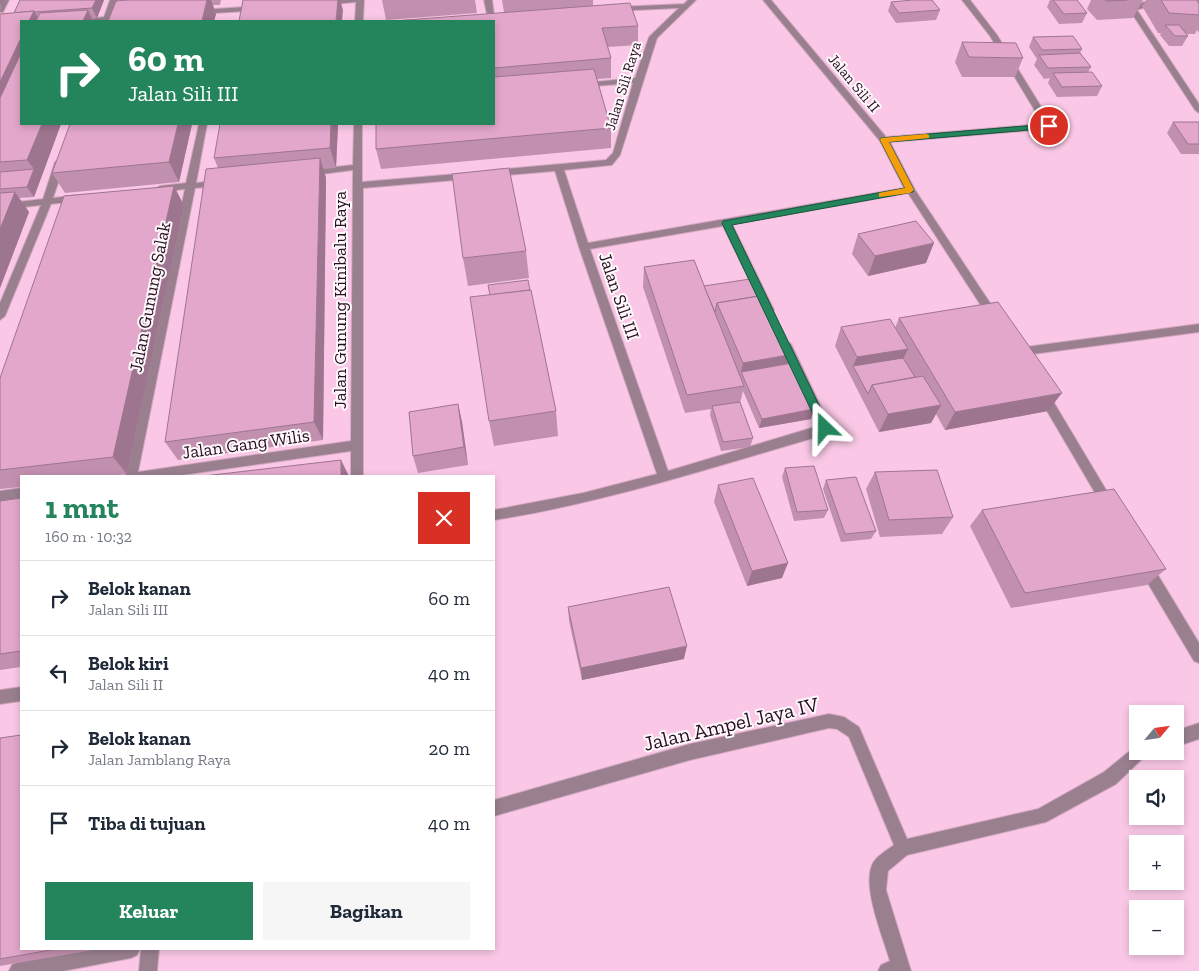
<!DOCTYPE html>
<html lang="id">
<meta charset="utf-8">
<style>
:root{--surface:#fff;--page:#f6f6f7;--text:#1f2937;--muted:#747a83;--line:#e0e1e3;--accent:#24855d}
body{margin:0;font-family:"Zilla Slab",serif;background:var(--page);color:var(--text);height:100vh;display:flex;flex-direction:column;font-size:19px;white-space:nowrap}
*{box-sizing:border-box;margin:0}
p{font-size:16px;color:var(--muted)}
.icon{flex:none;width:28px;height:28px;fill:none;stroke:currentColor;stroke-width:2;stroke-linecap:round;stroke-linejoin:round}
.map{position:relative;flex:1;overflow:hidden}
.side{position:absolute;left:20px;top:475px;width:475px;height:475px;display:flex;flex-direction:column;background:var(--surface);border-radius:0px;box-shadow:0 2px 8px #0003}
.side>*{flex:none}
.hud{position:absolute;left:20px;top:20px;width:475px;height:105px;border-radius:0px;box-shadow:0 2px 8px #0003;background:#24855d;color:#fff;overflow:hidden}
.needle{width:32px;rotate:61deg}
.fabs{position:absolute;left:1129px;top:705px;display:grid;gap:10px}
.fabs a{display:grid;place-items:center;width:55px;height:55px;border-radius:0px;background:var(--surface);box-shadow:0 2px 8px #0003;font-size:25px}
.pin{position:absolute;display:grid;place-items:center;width:42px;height:42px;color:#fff;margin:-21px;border:2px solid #fff;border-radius:50%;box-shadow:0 1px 5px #0007}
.me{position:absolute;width:55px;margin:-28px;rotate:337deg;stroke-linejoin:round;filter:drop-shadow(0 0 4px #0008)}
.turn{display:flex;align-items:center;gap:18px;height:105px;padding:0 25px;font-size:22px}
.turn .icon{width:65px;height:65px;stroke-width:2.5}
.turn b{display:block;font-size:35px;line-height:42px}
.round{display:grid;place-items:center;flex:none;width:52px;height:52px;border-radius:0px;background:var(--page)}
.head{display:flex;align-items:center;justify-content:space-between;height:85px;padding:0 25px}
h1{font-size:30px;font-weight:800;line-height:38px;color:var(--accent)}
.cta{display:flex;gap:10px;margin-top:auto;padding:10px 25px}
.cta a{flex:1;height:58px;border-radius:0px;background:var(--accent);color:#fff;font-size:20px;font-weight:800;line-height:58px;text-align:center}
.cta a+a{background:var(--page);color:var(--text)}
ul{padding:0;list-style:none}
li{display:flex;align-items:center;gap:15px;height:75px;padding:0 25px;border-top:1px solid var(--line)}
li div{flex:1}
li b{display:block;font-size:19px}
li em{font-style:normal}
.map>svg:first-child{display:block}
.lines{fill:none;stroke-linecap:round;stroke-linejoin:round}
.minor-casing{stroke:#d4a7c2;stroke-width:2}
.minor{fill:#9a808f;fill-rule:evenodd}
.wall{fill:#c290af}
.shaded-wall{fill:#9e758e}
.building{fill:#e2a7cb;stroke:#9e758e}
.route{fill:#24855d;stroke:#17563c}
.slow{fill:#f59e0b}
.labels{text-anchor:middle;stroke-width:4;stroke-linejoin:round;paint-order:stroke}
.far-street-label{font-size:15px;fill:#26101e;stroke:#fff8fc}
.street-label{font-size:18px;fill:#26101e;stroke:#fff8fc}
.near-street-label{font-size:21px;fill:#26101e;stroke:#fff8fc}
</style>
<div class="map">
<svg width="1199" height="971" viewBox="0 0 1199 971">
<rect width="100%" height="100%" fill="#fac8e6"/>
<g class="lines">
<defs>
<g id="minor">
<path d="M1 0H9L3 12H0Z"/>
<path d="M110 0H118L111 17 124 16 128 18 127 20 83 21 87 19 104 17Z"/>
<path d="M333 0H364L363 21H355L356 2 324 5 320 3Z"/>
<path d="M484 0H492L495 21 488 19Z"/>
<path d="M688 0H696L657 38 620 155 612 165 564 170 588 243 904 188 880 141 763 0H771L886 137 1043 124 990 36 962 0H970L997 35 1053 126 1049 129 890 142 915 190 1000 318 999 321H991L908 193 732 224 774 310 769 314 764 310 723 226 590 249 668 471 818 426 779 344 785 340 791 344 831 428 829 431 817 437C710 468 604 503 494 520V510L583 493 657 474 579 247 555 171 495 176 490 173 495 170 606 160 613 153 633 83 583 87 579 85 583 83 635 78 649 37 679 8 616 11 612 9 616 7 684 4Z"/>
<path d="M1144 2H1159L1163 4C1156 8 1145 6 1137 10L1199 104V113L1195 110 1129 9Z"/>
<path d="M259 6 263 8 262 10 199 14 195 12 199 10Z"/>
<path d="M199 124H207L196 183 220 180 225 183 220 186 195 188 138 472 351 441 353 170 307 176 302 173 307 170 353 165 354 124H362V182L468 173 473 176 468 179 363 188V476H351V451L175 476H125L185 189 160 192 155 189 160 186 186 183Z"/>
<path d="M60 159 65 162 53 198 78 195 83 198 78 201 51 204 5 316 0 320V303L41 205 0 210V204L43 199 55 162Z"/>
<path d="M1199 324V332L1018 356 1012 352 1018 348Z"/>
<path d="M1043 390 1047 391 1112 500 1114 504 1112 508 1108 509 1104 508 1037 394Z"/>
<path d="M21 488V498L0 501V491Z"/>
<path d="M1145 560 1150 562 1199 643V663L1194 661 1140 570 1138 566 1140 562Z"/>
<path d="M21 687V701L0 704V690Z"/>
<path d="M829 714 844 717 859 727 907 839 1038 809 1104 772 1131 750 1138 746V751H1152L1149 756 1141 760 1116 784 1046 822 907 855 888 871 886 890 911 971H878L881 965 890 961C883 937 861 885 873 863 877 856 887 850 894 845L849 737 837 729 829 728 690 760 494 816V800L690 744Z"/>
<path d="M1199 723V739L1175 747V731Z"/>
<path d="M87 949H140L137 955 131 958 63 971H9L12 965 18 962Z"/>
<path d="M141 949H159L157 971H139Z"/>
</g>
</defs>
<use href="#minor" class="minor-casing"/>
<use href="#minor" class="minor"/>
</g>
<g class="wall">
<path d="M20 0H104L97 18 92 19 93 21H21L61 124 34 197 19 198 29 212 0 288V14L14 13Z"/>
<path d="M128 0H221L220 5H213L216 14 214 21H108Z"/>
<path d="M382 0H475L477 13 386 20Z"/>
<path d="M502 0H593V6L638 26V45L608 47 611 58V78L597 79 611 128V148L381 169 376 149 494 124V21L504 12Z"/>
<path d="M1050 0H1077L1087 13 1082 23 1059 24 1047 7Z"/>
<path d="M1091 0H1143L1133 18 1097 20 1087 9Z"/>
<path d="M1146 0H1199V33L1197 30 1195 34H1186L1188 36 1182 46H1169L1160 35 1161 33H1158L1142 6Z"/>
<path d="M891 2 940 10 936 20 896 23 888 11Z"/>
<path d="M1033 37 1082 49 1080 53 1091 67 1088 72 1102 86 1097 96 1057 97 1048 83 1050 78 1044 79 1034 65 1037 59 1029 47Z"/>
<path d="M962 42 1023 58 1015 77H962L955 62Z"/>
<path d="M1173 122H1199V154H1181L1167 133Z"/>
<path d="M192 124 179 182 65 193 52 173Z"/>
<path d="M338 124 336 168 323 169 326 178 323 440 178 460 165 442 218 168 214 158Z"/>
<path d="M174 186 184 206 127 474 110 476H21V487L0 489V378Z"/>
<path d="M858 234 926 263 868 276 852 254Z"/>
<path d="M526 251 529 278 468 286 463 258Z"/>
<path d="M644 267 704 286 758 296 794 354 792 363 811 419 759 428 743 391 740 403 753 438 750 447 721 451 710 415 711 409 685 413 643 287Z"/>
<path d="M899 318 1048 411 945 430 936 414 931 423 879 432 835 346 841 327 895 328Z"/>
<path d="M458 404 462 422 468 465 418 473 413 456Z"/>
<path d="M556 411 558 436 494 446 489 421Z"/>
<path d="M785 468 828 510 824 518 794 521 782 477Z"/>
<path d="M875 472 953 517 942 534 880 537 866 489Z"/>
<path d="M826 480 876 531 871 539 841 542 823 489Z"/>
<path d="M718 485 782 578 747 586 714 502Z"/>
<path d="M21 498V667L0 670V501Z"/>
<path d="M982 510 1166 569 1147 585 1011 608 970 526Z"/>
<path d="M568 607 684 659 582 680 569 621Z"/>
<path d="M0 738 21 949H99L0 966Z"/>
</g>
<g class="shaded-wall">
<path d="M0 0H3L0 6Z"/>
<path d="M96 0H104L97 18 92 8Z"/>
<path d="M207 0H211L216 14 214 21H202Z"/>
<path d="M338 0H340L343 10 342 21H336Z"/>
<path d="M88 10 93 21H83Z"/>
<path d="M34 11 40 21H29Z"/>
<path d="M21 38V83L0 130V82Z"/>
<path d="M42 124H61L34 197 27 187 34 169 27 160Z"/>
<path d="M178 124H192L179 182 169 162Z"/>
<path d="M331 124H338L336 168 330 148Z"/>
<path d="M320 158 326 178 323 440 314 422Z"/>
<path d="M174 186 184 206 127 474 113 457Z"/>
<path d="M15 192 29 212 0 288V229Z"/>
<path d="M934 243 926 263 868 276 875 256Z"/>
<path d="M908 349 899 368 853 366 857 357Z"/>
<path d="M794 354 789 373 741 372 743 363Z"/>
<path d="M1062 393 1048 411 945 430 955 412Z"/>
<path d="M458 404 462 422 468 465 464 447Z"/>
<path d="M941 405 931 423 879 432 888 414Z"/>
<path d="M814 409 811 419 759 428 762 419Z"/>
<path d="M341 460 349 476H341Z"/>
<path d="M788 563 782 578 747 586 752 571Z"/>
<path d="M687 646 684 659 582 680 581 668Z"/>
</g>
<g class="building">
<path d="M20 0H96L92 8 35 12 34 11 14 13Z"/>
<path d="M128 0H207L202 21H108L116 1Z"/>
<path d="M243 0H338L336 21H239Z"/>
<path d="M913 0H932L940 10 899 13 891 2Z"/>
<path d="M1053 0H1077L1087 13 1064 14Z"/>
<path d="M1105 0H1127L1106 1Z"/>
<path d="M1161 0H1197L1199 4V15L1169 13Z"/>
<path d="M630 3 638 26 602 28 611 58 494 68V21H393Z"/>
<path d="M88 10 83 21H36L40 13Z"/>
<path d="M34 11 29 21H21V38L0 82V14Z"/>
<path d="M1165 25H1179L1188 36H1175Z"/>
<path d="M1073 36 1082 49 1042 50 1033 37Z"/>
<path d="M962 42 1016 43 1023 58 969 57Z"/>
<path d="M21 53V124H42L27 160 0 162V98Z"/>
<path d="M1080 53 1091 67 1048 68 1039 55Z"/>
<path d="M594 69 611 128 376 149V124H494V77Z"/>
<path d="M1092 72 1102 86 1062 87 1053 73Z"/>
<path d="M1173 122H1199V144H1188Z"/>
<path d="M70 124H178L169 162 52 173Z"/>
<path d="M220 124H331L330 148 214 158Z"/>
<path d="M320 158 314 422 165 442 206 169Z"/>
<path d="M509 168 526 251 463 258 452 174Z"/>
<path d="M34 169 27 187 0 189V172Z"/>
<path d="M174 186 113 457 0 470V378L64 196Z"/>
<path d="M15 192 0 229V193Z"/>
<path d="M916 221 934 243 875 256 858 234Z"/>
<path d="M694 260 744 386 687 395 644 267Z"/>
<path d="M750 279 758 296 717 303 715 312 704 286Z"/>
<path d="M528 280 530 290 490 295 488 285Z"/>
<path d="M531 290 556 411 489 421 470 297Z"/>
<path d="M765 295 794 354 743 363 717 303Z"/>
<path d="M998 302 1062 393 955 412 899 318Z"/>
<path d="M890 319 908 349 857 357 841 327Z"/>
<path d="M903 358 915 377 872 385 868 394 853 366Z"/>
<path d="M792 363 814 409 762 419 741 372Z"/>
<path d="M923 376 941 405 888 414 872 385Z"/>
<path d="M740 402 753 438 723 442 712 406Z"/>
<path d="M458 404 464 447 413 456 409 412Z"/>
<path d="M341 460V476H204Z"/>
<path d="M814 466 828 510 797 512 785 468Z"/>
<path d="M937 470 953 517 889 520 875 472Z"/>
<path d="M856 477 876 531 845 534 826 480Z"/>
<path d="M753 478 788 563 752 571 718 485Z"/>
<path d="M1114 489 1166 569 1025 593 982 510Z"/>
<path d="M21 498V651L0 654V501Z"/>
<path d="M669 587 687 646 581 668 568 607Z"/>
<path d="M21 735V949H56L0 959V738Z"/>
</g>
<path class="route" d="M1049 124H1052V128L889 142 914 190 913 192 732 225 830 428 825 432 821 431 722 223 723 221 905 188 880 140 881 138Z"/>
<path class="slow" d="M926 134 929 135V138L889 142 914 190 910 193 879 197V193L905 188 880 140 881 138Z"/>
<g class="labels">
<g class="far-street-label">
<text transform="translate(854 83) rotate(50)" y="5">Jalan Sili II</text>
<text transform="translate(623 86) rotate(-73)" y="5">Jalan Sili Raya</text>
</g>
<g class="street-label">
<text transform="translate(619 296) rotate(71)" y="6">Jalan Sili III</text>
<text transform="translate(150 297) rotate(-79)" y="6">Jalan Gunung Salak</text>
<text transform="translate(340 300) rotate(-90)" y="6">Jalan Gunung Kinibalu Raya</text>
<text transform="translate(246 444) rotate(-8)" y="6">Jalan Gang Wilis</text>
</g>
<g class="near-street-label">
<text transform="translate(731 724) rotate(-13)" y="7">Jalan Ampel Jaya IV</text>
</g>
</g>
</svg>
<div class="fabs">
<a><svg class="needle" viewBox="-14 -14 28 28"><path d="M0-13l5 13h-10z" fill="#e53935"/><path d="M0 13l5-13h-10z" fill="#747a83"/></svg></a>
<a><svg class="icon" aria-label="sound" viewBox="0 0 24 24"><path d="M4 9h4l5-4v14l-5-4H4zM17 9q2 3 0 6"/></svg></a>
<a>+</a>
<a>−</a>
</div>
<div class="pin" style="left:1049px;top:126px;background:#d93025"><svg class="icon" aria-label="arrive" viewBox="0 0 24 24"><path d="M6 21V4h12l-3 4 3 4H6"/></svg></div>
<svg class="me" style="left:825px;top:428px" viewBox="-20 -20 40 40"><path d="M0-17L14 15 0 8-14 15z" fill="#24855d" stroke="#fff" stroke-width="4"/></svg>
<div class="hud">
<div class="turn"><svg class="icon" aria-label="right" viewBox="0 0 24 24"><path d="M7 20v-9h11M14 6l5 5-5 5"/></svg><div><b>60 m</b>Jalan Sili III</div></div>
</div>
<section class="side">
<div class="head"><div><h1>1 mnt</h1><p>160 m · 10:32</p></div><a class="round" style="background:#d93025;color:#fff"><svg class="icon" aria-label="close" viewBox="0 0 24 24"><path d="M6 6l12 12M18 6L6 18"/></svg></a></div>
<ul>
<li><svg class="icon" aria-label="right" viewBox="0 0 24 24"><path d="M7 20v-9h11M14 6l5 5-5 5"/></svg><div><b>Belok kanan</b><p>Jalan Sili III</p></div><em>60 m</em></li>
<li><svg class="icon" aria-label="left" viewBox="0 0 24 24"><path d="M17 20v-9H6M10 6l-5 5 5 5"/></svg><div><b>Belok kiri</b><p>Jalan Sili II</p></div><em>40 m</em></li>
<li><svg class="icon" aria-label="right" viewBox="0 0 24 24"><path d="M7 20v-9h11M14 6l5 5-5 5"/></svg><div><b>Belok kanan</b><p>Jalan Jamblang Raya</p></div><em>20 m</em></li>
<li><svg class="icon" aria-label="arrive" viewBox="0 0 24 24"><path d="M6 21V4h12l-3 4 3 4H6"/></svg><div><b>Tiba di tujuan</b></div><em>40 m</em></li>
</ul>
<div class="cta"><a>Keluar</a><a>Bagikan</a></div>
</section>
</div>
